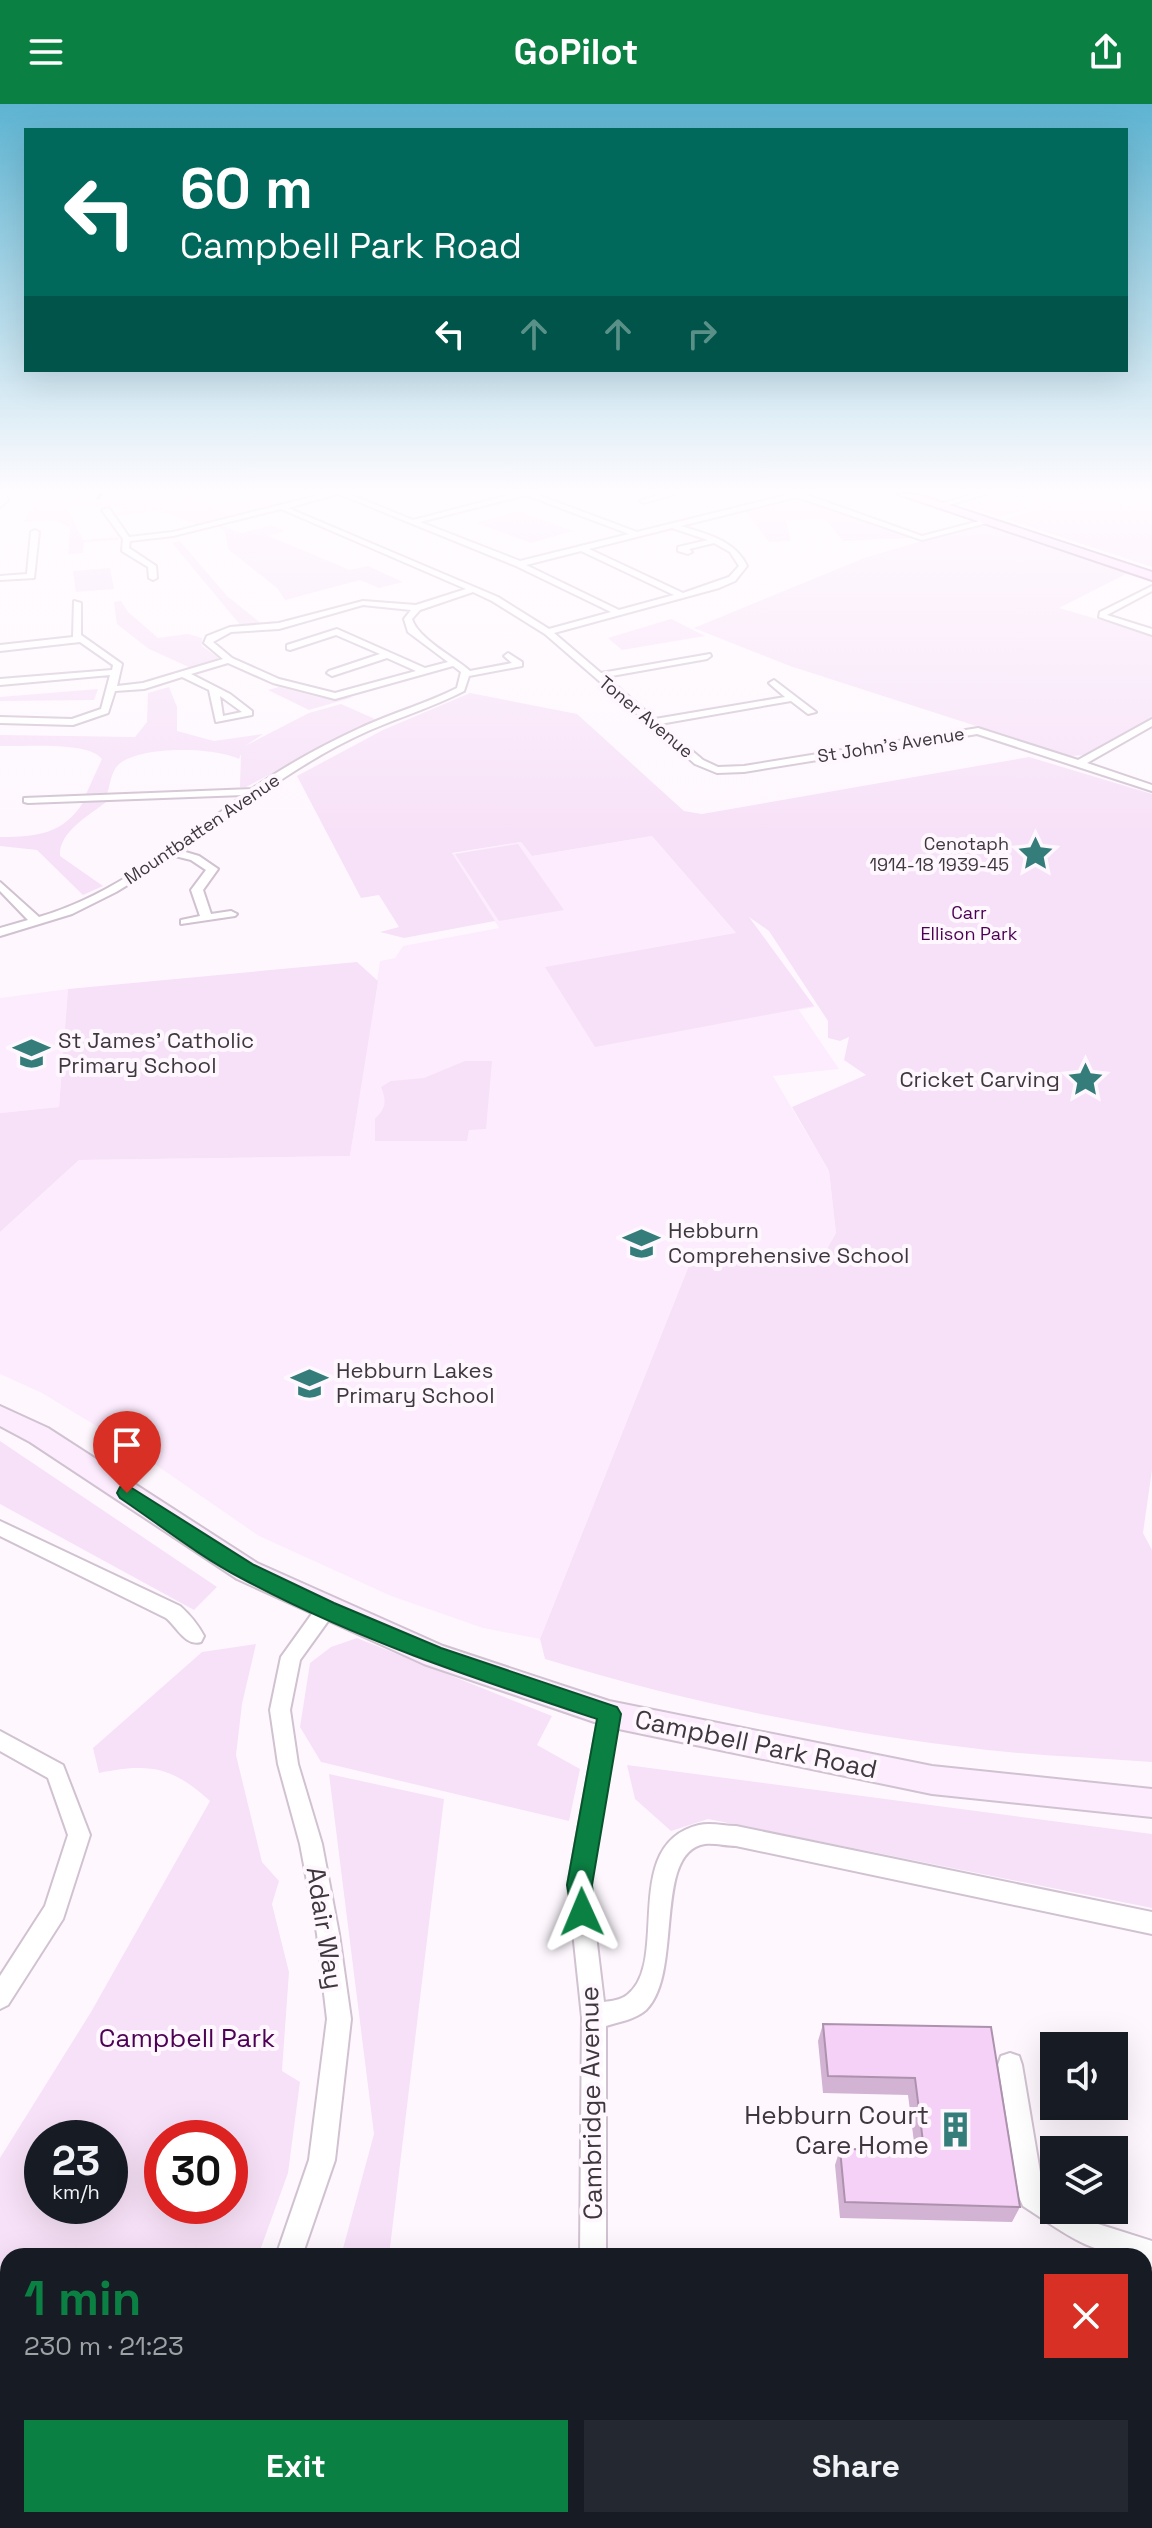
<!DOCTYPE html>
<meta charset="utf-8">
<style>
:root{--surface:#171b24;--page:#242831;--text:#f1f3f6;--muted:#9ea1a6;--accent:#0b8043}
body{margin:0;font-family:"Space Grotesk",sans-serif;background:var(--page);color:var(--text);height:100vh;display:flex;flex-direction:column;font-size:30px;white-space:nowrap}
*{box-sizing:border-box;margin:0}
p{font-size:26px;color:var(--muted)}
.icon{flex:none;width:44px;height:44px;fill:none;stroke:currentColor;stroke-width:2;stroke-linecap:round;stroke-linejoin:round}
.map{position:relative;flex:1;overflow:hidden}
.sheet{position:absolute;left:0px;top:2144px;width:1152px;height:280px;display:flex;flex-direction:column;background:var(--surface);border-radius:24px 24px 0 0;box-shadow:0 8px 32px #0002}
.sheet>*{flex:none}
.hud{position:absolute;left:24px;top:24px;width:1104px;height:244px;border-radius:0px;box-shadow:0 8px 32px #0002;background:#00695c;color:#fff;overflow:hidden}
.fabs{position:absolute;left:1040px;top:1928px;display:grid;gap:16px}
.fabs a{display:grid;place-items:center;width:88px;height:88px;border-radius:0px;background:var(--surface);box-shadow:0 8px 32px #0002;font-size:40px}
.speed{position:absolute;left:24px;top:2016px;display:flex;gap:16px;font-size:40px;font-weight:700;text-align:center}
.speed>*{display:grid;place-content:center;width:104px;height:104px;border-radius:50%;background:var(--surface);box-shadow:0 8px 32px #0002;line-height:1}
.speed small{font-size:20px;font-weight:400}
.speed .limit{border:12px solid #d22;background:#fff;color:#111}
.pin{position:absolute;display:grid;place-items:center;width:68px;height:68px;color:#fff;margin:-82px -34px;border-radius:50% 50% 50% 0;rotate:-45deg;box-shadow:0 0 8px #0007}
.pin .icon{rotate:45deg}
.me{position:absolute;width:88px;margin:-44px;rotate:359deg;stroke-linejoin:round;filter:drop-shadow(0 0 6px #0008)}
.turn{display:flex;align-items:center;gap:28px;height:168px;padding:0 24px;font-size:36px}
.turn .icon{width:104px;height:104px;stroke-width:2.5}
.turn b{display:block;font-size:56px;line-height:68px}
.lanes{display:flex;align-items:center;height:76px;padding:0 24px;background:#0003;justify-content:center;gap:40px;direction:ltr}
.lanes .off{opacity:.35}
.round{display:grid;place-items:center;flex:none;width:84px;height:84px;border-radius:0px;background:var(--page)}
.head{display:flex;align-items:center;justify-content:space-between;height:136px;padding:0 24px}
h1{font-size:48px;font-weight:700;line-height:60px;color:var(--accent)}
.button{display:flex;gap:16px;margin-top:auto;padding:16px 24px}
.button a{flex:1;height:92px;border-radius:0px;background:var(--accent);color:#fff;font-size:32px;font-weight:700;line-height:92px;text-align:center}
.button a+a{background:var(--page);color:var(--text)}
header{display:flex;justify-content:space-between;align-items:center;height:104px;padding:0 24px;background:var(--accent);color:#fff;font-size:36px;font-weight:700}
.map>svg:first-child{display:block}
.built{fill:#fdecfe}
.green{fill:#f7e1f8;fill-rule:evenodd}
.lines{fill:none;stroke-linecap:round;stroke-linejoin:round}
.stream{stroke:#338f8e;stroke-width:3}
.street-casing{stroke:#d1c2d1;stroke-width:4}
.secondary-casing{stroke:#d1c2d1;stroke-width:4}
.primary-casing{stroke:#b78eba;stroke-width:4}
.street{fill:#fff;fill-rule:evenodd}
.secondary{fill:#fdebfe;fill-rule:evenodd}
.primary{fill:#fbd7fd;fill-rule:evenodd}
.wall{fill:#d3b3d4}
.building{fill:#f5d0f7;stroke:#ac92ad;stroke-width:2}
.route{fill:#0b8043;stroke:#07532c;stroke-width:2}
.labels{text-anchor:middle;stroke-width:8;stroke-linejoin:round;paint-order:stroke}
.far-street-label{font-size:18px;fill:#3e383e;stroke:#fef8fe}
.far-poi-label{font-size:18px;fill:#3e383e;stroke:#fef8fe;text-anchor:end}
.far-park-label{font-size:18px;fill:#4d0154;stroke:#fef8fe}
.poi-label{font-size:22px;fill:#3e383e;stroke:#fef8fe;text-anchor:start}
.near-street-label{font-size:26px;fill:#3e383e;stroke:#fef8fe}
.near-park-label{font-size:26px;fill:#4d0154;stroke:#fef8fe}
.near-poi-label{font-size:26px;fill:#3e383e;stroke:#fef8fe;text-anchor:end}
</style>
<header><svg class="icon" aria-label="menu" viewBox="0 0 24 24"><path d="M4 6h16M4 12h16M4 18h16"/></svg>GoPilot<svg class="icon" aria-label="share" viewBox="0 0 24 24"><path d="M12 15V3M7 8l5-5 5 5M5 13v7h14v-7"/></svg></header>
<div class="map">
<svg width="1152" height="2424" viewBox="0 0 1152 2424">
<rect width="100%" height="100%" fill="#fef8fe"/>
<g class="built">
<path d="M186 390H291L290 397 283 400 234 413Z"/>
<path d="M652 732 735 828 757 824 815 903 799 906 839 965 773 972 829 1067 836 1129 823 1152 797 1157 694 1149 540 1535 483 1524 391 1492 259 1432 121 1337 42 1289 0 1270V1128L79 1056 350 1052 380 857 395 854 403 842 499 824 451 750 521 738 532 752Z"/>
<path d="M68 885 59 1003 0 1009V894Z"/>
</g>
<g class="green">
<path d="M38 390H185L233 413 199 421 159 406 118 412 115 409 124 407 119 402 66 401 83 436 118 433 119 436 84 438 83 449 68 450 70 424 54 416 24 418Z"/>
<path d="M1016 390H1087L1040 403 1006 393Z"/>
<path d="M1090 391 1127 402 1142 398 1152 401V463L1005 415Z"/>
<path d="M994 392 1033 404 1000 413 962 400Z"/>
<path d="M788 397H809L911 434 843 437 825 415 786 416 791 437 769 438 746 408Z"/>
<path d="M518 407 573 427 531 439 476 419Z"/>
<path d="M221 421 241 429 272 421 285 427 269 432 350 466 368 462 403 478 379 484 360 476 285 496 278 485 228 445 225 428 218 422Z"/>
<path d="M975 421 994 422 1128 469 1059 504 1152 531V613L1089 651 1069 652 790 562 694 524 864 454Z"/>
<path d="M180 437 227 492 263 521 242 523 172 439Z"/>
<path d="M110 464 114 485 76 488 73 467Z"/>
<path d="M121 497 128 508 158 534 188 530 202 534V542L219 554 191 564 149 545 117 520 114 498Z"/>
<path d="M671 515 705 532 622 546 608 534Z"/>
<path d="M169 583 177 603V627L214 637 263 630 245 642 309 609 341 600 375 615 246 683H240L241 650 239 655C215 643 139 641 118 661 111 668 110 681 107 690H86L102 655C88 637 24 643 0 642V631L135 633 147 618 148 589Z"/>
<path d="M279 583 322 594 354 593 309 606 268 586Z"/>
<path d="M98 585 94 596 0 597V593Z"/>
<path d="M470 589 577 610 684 707 702 710 1029 653 1152 690V1366L1143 1429 1152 1446V1658C1097 1654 1042 1652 987 1646 839 1629 687 1599 545 1555L540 1535 694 1149 797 1157 823 1152 836 1129 829 1067 792 1003 866 971 844 956 849 933 840 937 828 934V917L769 827 749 813 814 902 595 943 545 863 736 829 652 732 532 752 521 738 452 749 495 817 404 834 380 828 399 823 379 791 361 794 297 672 383 626Z"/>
<path d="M110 695C92 710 58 727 60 752L103 782 83 791 37 746 0 742V733C37 733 64 730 84 697Z"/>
<path d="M518 740 564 806 499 817 455 750Z"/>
<path d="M357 858 378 877 350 1052 79 1056 0 1128V1009L59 1003 68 885Z"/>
<path d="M465 957H492L486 1025 469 1026 467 1037H375V1015C386 1004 387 998 381 983L391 977 424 974Z"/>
<path d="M0 1337 217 1483 194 1506 0 1400Z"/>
<path d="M357 1534 552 1612 537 1641 580 1665 569 1717 321 1658 300 1623 310 1559 331 1543Z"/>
<path d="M256 1540 242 1600 236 1651 262 1758 279 1777 272 1800 289 1868 282 1967 300 1978 288 2069 258 2152H8V2416H162L159 2424H0V2054L91 1908 210 1697C171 1662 149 1659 99 1669L93 1644 202 1548ZM110 2034V2102H42V2034ZM162 2034H230V2102H162Z"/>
<path d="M627 1661 1152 1730V1804L708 1715 671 1727 635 1695Z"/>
<path d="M329 1670 444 1695 389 2152H341L374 2030Z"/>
</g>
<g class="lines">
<path class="stream" d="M98 394 101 390"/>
<defs>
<g id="street">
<path d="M0 390H6L8 396 0 403Z"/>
<path d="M324 390H337L288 404 498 493 549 525 611 508 516 462 339 390H349L413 416 513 390H535L637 428 791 390H804L922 432 987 415V419L922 436 797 393 681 422C706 430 735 436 747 462L735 477 719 484 554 529 601 569 710 550 711 552 707 555 606 573 655 615 785 593 771 581 769 579 774 576 816 608 808 610 791 597 660 620 703 656 718 663 744 662 978 624 1078 656 1152 615V622L1087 659 1152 681V687L977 630 744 668 717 669 695 660 545 530 492 497 473 488 420 506 412 515C418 535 456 554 470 567L512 559 504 552 508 549 522 558V562L469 572 464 587C433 603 400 613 368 627 300 657 241 704 182 747L199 752 218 765 203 786 211 810 231 807 237 810 235 812 181 820V816L200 812 191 786 206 766 191 756 175 752 116 788 72 810 0 832V824L28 816 0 787V778L39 813C115 791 180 737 244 691L28 699 24 698V694L252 685C285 662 323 641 360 624 392 609 425 600 457 584L461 568 453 562 335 595 273 579 228 559 191 570 230 590 252 607V611L216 618 209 586 182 573 144 585 115 587 108 609 73 621 0 619V613L72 615 101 605 110 571 0 581V575L112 566 113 561 80 538 0 547V541L73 533 74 497 81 499V531L122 560 117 582 143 579 223 555 204 539 207 532 230 523 279 519 363 497 416 501 466 485 281 405 173 432 130 437 129 444 156 462 157 474 153 476 149 474 148 463 122 447 123 435 102 406 109 404 129 433 173 428ZM526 391 629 430 520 457 420 418ZM672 424 708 436 678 443V447L688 450 692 448 689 445 714 439 730 448 739 462 729 473 683 489 589 445ZM581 447 674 491 619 506 526 461ZM363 501 411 506 404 515 408 528 448 558 425 564 337 525 287 541V545L290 546 336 531 380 550 329 567 327 569 332 572 387 554 416 567 335 589 279 575 232 554 213 538 231 528 279 525ZM220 592 242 608 223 612Z"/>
<path d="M662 390H675L644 399 640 397Z"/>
<path d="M974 390H986L938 404 934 402Z"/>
<path d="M35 426 39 428 34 474 0 476V472L27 470 31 428Z"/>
<path d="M1152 482V487L1107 511 1152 525V531L1099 513 1100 508Z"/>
<path d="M0 1417 180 1502C190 1511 197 1519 204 1532L201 1538C186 1543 177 1523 166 1514L0 1432Z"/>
<path d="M326 1498 333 1500 336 1506 300 1556 290 1606 298 1660 322 1740 339 1830 351 1915 335 2056 302 2152H276L309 2056 327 1915 317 1830 300 1740 278 1660 270 1606 281 1553 319 1500Z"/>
<path d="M609 1601 616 1604 619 1610 590 1781 604 1898C611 1897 621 1896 627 1891 671 1858 619 1740 699 1721 711 1718 724 1722 736 1722L1152 1808V1830L736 1742C726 1742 715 1739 705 1740 652 1748 684 1869 646 1906 636 1915 619 1918 606 1922V2152H580L582 1913 568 1781 599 1610 602 1604Z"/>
<path d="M0 1627 63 1661 90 1731 63 1815 8 1901 0 1905V1872L45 1802 68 1731 48 1674 0 1647Z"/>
<path d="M1010 1949 1019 1952 1022 1961 1043 2086 1054 2092V2106H1076L1098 2120 1152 2137V2163L1144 2161V2152C1090 2152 1067 2130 1023 2102L1019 2093 998 1961 1001 1952Z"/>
<rect x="1144" y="2290" width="8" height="28"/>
<path d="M182 2416H212L210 2424H180Z"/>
<path d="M563 2416H593L592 2424H562Z"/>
</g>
<path id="secondary" d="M0 1302 48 1324 257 1459 443 1542 609 1597 932 1662 1152 1685V1713L932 1690 609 1623 424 1560 237 1475 30 1338 0 1322Z"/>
<path id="primary" d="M898 390H916L1152 468V476Z"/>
</defs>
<use href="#street" class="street-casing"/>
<use href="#secondary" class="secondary-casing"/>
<use href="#primary" class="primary-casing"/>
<use href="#street" class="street"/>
<use href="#secondary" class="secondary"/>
<use href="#primary" class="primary"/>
</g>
<path class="wall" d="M823 1920 991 1923 1020 2103 1012 2118 840 2114 835 2061 840 2045 915 2046 908 1991 823 1989 818 1937Z"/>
<path class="building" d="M823 1920 991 1923 1020 2103 845 2098 840 2045 924 2046 915 1974 828 1972Z"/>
<linearGradient id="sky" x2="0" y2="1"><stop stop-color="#5db4d2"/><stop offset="0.53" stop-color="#fffcff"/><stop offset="1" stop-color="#fffcff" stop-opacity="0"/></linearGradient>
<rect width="1152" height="730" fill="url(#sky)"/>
<path class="route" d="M127 1381 254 1461 334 1499 441 1544 617 1603 621 1610 592 1781 595 1808 591 1816 582 1820 573 1816 567 1781 597 1615C476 1575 354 1535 241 1474 199 1452 160 1421 120 1394L117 1389 120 1383Z"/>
<defs>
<symbol id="sight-bare" viewBox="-9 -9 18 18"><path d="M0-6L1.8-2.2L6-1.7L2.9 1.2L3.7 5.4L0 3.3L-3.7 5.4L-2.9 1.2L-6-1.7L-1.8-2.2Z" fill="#347d7a" stroke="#fef8fe" stroke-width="2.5" paint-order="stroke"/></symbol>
<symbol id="school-bare" viewBox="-9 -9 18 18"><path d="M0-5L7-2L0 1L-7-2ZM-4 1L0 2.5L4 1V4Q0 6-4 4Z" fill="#347d7a" stroke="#fef8fe" stroke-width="2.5" paint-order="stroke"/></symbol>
<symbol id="building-bare" viewBox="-9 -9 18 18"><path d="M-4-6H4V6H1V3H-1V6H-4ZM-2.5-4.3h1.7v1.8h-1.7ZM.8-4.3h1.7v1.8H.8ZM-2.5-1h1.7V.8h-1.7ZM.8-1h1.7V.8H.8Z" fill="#347d7a" stroke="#fef8fe" stroke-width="2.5" paint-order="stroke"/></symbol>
</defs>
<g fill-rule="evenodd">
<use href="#sight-bare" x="1010" y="724" width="51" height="51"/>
<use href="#school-bare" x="6" y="924" width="51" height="51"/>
<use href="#sight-bare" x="1060" y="950" width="51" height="51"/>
<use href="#school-bare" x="616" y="1114" width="51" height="51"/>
<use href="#school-bare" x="284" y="1254" width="51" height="51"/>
<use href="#building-bare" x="930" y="2000" width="51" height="51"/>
</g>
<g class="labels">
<g class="far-street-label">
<text transform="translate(646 613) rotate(40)" y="6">Toner Avenue</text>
<text transform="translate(891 641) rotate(-9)" y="6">St John's Avenue</text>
<text transform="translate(202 725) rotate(-34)" y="6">Mountbatten Avenue</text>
</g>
<g class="far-poi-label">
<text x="1009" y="746">Cenotaph<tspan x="1009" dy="21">1914-18 1939-45</tspan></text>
</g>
<g class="far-park-label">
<text x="969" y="815">Carr<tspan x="969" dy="21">Ellison Park</tspan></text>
</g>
<g class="poi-label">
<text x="58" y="944">St James' Catholic<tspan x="58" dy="25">Primary School</tspan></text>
<text x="1060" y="983" text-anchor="end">Cricket Carving</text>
<text x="668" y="1134">Hebburn<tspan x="668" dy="25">Comprehensive School</tspan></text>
<text x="336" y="1274">Hebburn Lakes<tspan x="336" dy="25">Primary School</tspan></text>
</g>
<g class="near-street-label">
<text transform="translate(756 1640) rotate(12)" y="9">Campbell Park Road</text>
<text transform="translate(325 1824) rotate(81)" y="9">Adair Way</text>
<text transform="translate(591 1999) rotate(-91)" y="9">Cambridge Avenue</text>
</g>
<g class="near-park-label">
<text x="187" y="1943">Campbell Park</text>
</g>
<g class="near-poi-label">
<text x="929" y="2020">Hebburn Court<tspan x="929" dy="30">Care Home</tspan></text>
</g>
</g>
</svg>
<div class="fabs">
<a><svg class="icon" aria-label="sound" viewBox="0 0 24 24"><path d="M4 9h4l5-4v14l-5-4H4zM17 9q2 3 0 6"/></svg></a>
<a><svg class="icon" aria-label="layers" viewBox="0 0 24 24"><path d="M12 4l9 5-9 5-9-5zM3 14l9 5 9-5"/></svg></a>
</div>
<div class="speed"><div>23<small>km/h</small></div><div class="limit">30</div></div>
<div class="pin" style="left:127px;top:1389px;background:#d93025"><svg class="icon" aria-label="arrive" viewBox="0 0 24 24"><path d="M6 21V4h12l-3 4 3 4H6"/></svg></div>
<svg class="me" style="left:582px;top:1808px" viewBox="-20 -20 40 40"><path d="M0-17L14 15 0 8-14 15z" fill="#0b8043" stroke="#fff" stroke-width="4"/></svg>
<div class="hud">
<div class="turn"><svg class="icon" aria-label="left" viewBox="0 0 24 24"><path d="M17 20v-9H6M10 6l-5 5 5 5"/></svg><div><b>60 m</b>Campbell Park Road</div></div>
<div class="lanes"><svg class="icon" aria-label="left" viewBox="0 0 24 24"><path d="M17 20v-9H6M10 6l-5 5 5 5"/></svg><svg class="icon off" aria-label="ahead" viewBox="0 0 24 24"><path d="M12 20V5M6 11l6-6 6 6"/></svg><svg class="icon off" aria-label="ahead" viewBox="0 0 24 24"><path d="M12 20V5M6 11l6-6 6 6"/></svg><svg class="icon off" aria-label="right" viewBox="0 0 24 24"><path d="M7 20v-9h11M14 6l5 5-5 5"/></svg></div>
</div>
<section class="sheet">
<div class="head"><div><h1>1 min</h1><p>230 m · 21:23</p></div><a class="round" style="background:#d93025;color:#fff"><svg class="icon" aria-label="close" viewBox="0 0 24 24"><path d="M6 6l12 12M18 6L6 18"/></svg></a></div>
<div class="button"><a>Exit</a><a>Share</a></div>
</section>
</div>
